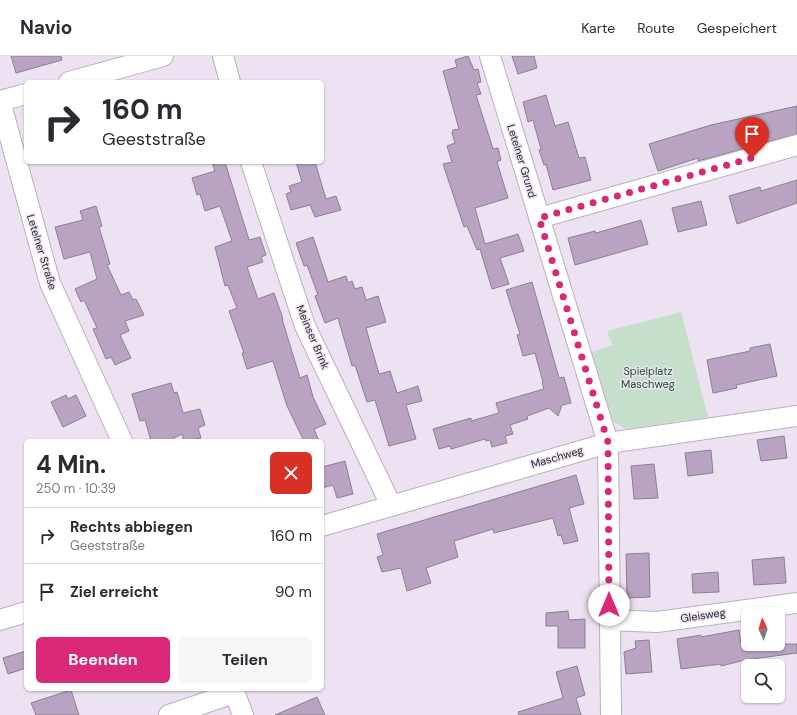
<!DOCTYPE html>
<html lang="de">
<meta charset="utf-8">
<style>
:root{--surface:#fff;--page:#f7f7f7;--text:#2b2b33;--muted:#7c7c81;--line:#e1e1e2;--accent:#db2777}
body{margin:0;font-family:"DM Sans",sans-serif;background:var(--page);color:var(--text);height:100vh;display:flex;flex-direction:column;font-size:15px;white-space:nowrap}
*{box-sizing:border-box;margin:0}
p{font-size:13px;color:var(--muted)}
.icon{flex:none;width:22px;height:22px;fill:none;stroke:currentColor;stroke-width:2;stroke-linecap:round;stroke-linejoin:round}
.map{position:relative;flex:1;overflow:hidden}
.details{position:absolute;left:24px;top:383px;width:300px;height:252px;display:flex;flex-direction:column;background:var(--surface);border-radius:6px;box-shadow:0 1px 3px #0004}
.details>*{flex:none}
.banner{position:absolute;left:24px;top:24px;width:300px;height:84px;border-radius:6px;box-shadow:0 1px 3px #0004;background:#fff;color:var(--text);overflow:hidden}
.needle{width:26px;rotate:356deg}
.buttons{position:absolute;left:741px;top:551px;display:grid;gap:8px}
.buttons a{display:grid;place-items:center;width:44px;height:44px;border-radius:6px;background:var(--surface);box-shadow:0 1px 3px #0004;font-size:20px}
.pin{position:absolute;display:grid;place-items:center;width:34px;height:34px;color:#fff;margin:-41px -17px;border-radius:50% 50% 50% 0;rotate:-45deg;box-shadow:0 0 4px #0007}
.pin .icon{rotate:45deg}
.me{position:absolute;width:44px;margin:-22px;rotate:0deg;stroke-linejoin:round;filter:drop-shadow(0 0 3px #0008)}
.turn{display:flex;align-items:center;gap:14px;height:84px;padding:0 12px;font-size:18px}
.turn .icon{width:52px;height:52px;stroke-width:2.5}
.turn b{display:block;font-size:28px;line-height:34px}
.round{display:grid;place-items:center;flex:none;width:42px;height:42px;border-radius:6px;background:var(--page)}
.headline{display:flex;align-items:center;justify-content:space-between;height:68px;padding:0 12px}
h1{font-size:24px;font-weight:700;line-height:30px}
.primary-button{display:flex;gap:8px;margin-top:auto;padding:8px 12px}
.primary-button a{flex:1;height:46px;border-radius:6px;background:var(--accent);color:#fff;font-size:16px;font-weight:700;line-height:46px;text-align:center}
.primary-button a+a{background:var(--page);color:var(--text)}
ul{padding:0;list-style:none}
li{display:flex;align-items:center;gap:12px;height:56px;padding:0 12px;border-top:1px solid var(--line)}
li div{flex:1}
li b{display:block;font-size:15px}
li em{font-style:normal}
header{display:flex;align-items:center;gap:24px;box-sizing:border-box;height:56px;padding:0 20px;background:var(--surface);border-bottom:1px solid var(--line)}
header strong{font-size:19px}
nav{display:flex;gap:22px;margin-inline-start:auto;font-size:14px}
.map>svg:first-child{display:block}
.green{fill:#c5dfcb}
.building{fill:#b9a3c2;stroke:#8a808e}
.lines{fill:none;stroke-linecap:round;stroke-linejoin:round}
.minor-casing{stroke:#b9afbe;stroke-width:22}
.minor{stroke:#fff;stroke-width:20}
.route{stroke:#db2777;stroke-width:7;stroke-dasharray:0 12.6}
.labels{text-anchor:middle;stroke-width:3;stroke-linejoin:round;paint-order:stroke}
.street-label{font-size:11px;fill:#2f2b31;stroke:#ede2f2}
.park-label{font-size:11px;fill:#1e5230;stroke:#ede2f2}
</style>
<header>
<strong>Navio</strong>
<nav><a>Karte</a><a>Route</a><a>Gespeichert</a></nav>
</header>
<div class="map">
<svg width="797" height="659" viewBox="0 0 797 659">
<rect width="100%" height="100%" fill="#ede2f2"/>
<path class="green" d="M681 256 708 361 626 373 612 365 588 298 612 289 607 275Z"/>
<g class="building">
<path d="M11 0H61L62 4 16 17Z"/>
<path d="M468 0 474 14 478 13 481 26 477 27 481 38 476 39 493 93 498 92 501 104 497 106 508 142 475 152 485 188 518 178 524 195 500 202 509 228 492 233 480 193 477 194 467 170 464 171 443 108 452 106 447 90 455 87 452 77 453 74 459 73 443 15 457 11 455 4Z"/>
<path d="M512 0H534L537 12 518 18Z"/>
<path d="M546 39 555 70 568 66 579 102 585 101 591 124 553 134 546 108 544 109 539 94 541 93 533 64 528 66 523 46Z"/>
<path d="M797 50V78L698 105V102L658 115 649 88 711 69Z"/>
<path d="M212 106H225L249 184 260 181 266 199 261 201 263 206 247 211 258 243 274 237 283 263H282L300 322 307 319 313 341 326 368 314 373 319 385H304L301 379 287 350 273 305 247 313 242 297H244L229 255 237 252 228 229 225 230 215 191 232 185 220 150 205 155 200 138 197 139 192 122 215 115Z"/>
<path d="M296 106H315L326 143 336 140 341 154 315 161 310 149 291 154 286 138 291 136 289 130 302 126Z"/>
<path d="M797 124V147L737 168 729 140 760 131 761 135Z"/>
<path d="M701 145 707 169 678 176 672 152Z"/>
<path d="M96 150 102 170 99 171 110 208 107 209 121 239 129 236 133 244 136 243 144 259 125 265 129 275 120 279 131 302 115 309 111 301 106 303 93 273 97 272 84 244 81 246 75 233 97 223 90 196 64 203 55 171 83 164 80 155Z"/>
<path d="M641 164 648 188 575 209 568 182 595 175 596 177Z"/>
<path d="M313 181 328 226 346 220 348 227 352 225 355 233 362 231 366 244 378 240 386 266 366 272 379 318 390 315 397 337 418 330 422 345 406 349 416 383 389 390 375 344 367 346 355 309 352 310 338 262 325 267 315 240 318 239 307 209 304 210 296 187Z"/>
<path d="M532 226 559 322 564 321 571 347 562 349 558 360 549 352 527 360 528 363 510 369 513 378 505 380 507 387 492 391 490 384 486 385 485 383 451 393 450 390 439 393 433 373 471 362V365L499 357 496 347 544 333 542 326H543L535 297 523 300 517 279 520 278 506 234Z"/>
<path d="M770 288 777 320 736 329 737 332 713 337 707 304 750 295V292Z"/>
<path d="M171 327 174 337 177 336 183 357 200 353 205 369 198 372 201 382 184 385 182 378 168 385H151L145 364 140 365 132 338Z"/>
<path d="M66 339 68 343 76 339 86 360 63 371 51 346Z"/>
<path d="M784 380 787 402 761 405 757 384Z"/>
<path d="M711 394 713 417 688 420 685 397Z"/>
<path d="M345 405 353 438 337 442 333 429 322 432V411Z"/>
<path d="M654 408 658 442 634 443 631 410Z"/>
<path d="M576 419 584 448 569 452 578 485 564 488 561 479 558 480 553 462 494 477 493 473 454 485 458 501 426 512 431 527 407 535 401 512 382 516 377 501 383 499 377 478Z"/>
<path d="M649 497 650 541 627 542 626 498Z"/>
<path d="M784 501 786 527 754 529 752 504Z"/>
<path d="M718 516 719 536 693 537 692 518Z"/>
<path d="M568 555 569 564 585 563V592H558V570H546V557Z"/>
<path d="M739 574 741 588H797V597L745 604 721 610V608L681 613 677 583 701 579V581Z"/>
<path d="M649 584 652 616 626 618 624 596 636 592 635 585Z"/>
<path d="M26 595V612L8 618 3 602Z"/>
<path d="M577 610 585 639 576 642 581 659H519L518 656 563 642 556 616Z"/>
<path d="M71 634 79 659H36L31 647Z"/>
<path d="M317 641 325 659H275Z"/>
</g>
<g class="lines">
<defs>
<g id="minor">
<path d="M223 0 230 26"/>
<path d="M490 0 608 387 611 659"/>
<path d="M69 26 163 0"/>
<path d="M0 45 50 227 122 385"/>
<path d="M0 45 26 38"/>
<path d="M251 106 305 270 391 449"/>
<path d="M539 162 797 89"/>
<path d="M322 470 608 387 797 360"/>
<path d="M0 564 26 556"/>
<path d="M609 564 657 566 797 547"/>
<path d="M233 633 243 659"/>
<path d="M169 659 234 637"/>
</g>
</defs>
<use href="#minor" class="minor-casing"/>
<use href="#minor" class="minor"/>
</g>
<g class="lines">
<path class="route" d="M609 549 608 386 539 162 752 102"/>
</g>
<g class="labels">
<g class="street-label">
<text transform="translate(522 105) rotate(73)" y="4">Letelner Grund</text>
<text transform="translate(42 196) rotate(73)" y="4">Letelner Straße</text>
<text transform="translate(313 281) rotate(67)" y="4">Meinser Brink</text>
<text transform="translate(557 401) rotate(-16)" y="4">Maschweg</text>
<text transform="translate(703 559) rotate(-8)" y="4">Gleisweg</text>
</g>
<g class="park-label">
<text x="648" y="319">Spielplatz<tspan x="648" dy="13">Maschweg</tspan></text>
</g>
</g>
</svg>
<div class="buttons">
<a><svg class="needle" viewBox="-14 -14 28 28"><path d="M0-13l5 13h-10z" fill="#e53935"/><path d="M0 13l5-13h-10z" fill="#7c7c81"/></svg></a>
<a><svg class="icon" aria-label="search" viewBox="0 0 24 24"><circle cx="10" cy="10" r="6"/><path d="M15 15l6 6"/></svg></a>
</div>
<div class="pin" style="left:752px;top:102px;background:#d93025"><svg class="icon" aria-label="arrive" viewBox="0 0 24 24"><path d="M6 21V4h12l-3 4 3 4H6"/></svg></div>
<svg class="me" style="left:609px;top:549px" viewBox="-20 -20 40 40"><circle r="19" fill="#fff"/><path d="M0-13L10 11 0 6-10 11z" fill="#db2777"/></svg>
<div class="banner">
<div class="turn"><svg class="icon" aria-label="right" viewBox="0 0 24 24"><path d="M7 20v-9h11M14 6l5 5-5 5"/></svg><div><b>160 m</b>Geeststraße</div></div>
</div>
<section class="details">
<div class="headline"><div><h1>4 Min.</h1><p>250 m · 10:39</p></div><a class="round" style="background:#d93025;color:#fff"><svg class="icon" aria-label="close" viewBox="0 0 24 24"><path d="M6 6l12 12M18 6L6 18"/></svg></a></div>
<ul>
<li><svg class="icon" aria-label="right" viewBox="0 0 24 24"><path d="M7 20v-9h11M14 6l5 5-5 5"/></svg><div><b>Rechts abbiegen</b><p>Geeststraße</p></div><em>160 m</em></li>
<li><svg class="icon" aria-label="arrive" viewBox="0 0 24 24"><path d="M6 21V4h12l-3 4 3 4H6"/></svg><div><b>Ziel erreicht</b></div><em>90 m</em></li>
</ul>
<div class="primary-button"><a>Beenden</a><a>Teilen</a></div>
</section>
</div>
